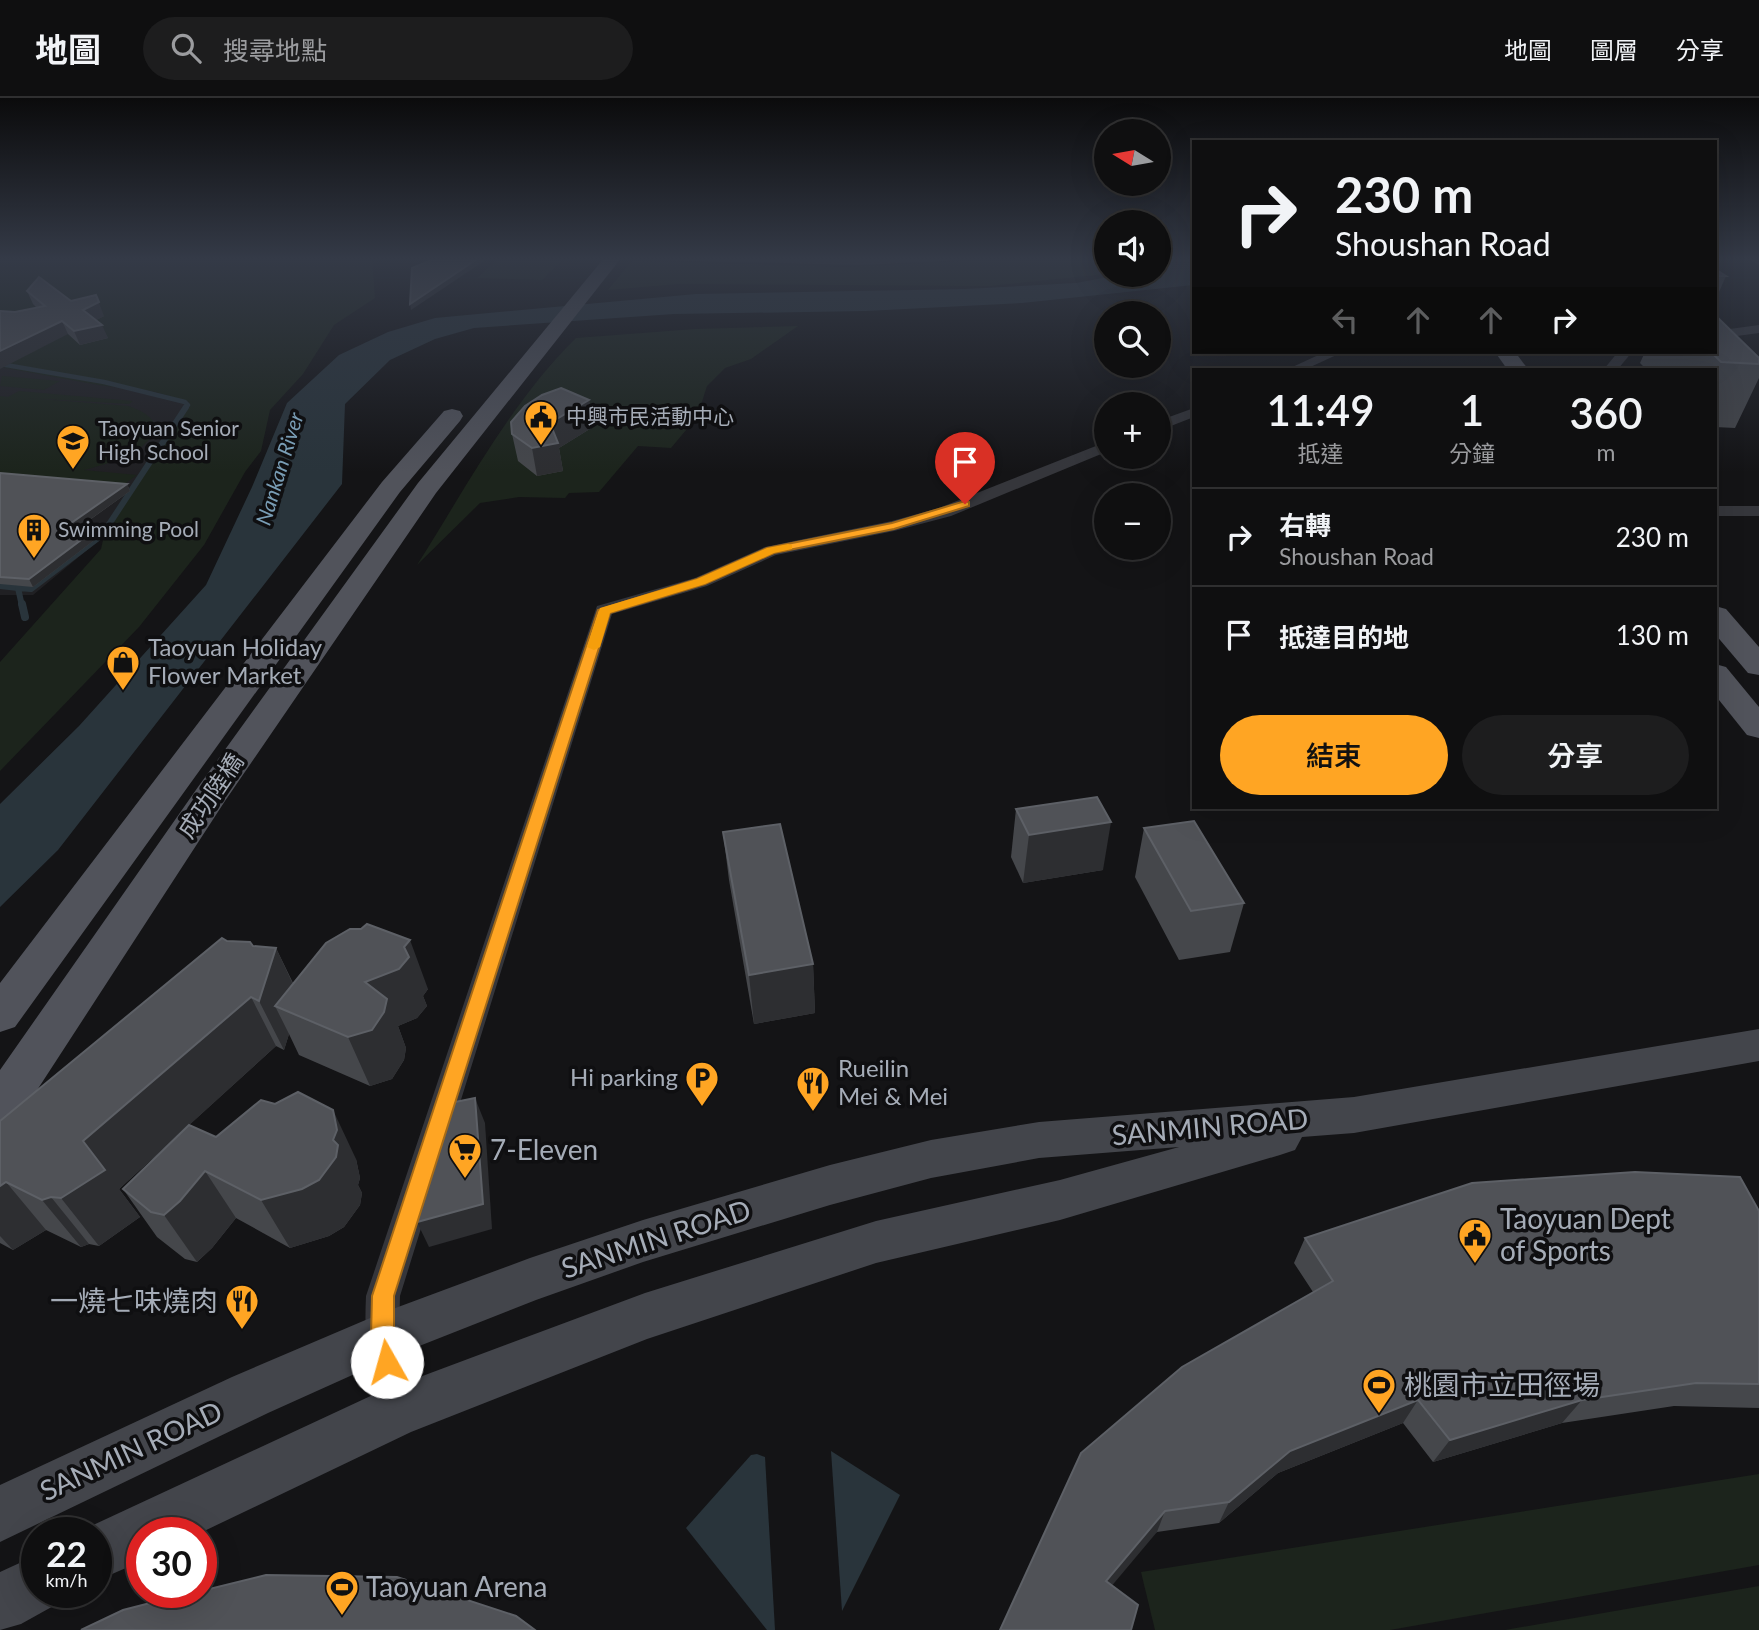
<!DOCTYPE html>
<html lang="zh-TW">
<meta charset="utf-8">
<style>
:root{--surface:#0f0f10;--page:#1d1d1e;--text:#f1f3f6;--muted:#9b9c9f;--line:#2f2f30;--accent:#ffa523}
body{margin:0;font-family:Lato,"Noto Sans TC",sans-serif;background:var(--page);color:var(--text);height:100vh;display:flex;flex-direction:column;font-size:26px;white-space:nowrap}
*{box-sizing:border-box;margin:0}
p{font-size:23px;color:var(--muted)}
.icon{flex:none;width:38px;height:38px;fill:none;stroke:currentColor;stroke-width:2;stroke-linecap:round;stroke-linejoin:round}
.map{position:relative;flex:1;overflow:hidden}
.drawer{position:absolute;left:1192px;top:270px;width:525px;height:441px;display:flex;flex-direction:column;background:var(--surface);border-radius:0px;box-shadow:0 7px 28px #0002,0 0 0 2px var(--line)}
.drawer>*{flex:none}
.banner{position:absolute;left:1192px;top:42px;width:525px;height:214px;border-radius:0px;box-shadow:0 7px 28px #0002,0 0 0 2px var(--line);background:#0f0f10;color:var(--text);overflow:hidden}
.needle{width:46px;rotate:281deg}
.fabs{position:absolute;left:1094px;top:21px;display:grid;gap:14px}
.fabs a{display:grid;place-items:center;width:77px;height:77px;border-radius:50%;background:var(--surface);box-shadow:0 7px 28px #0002,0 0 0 2px var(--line);font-size:35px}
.speed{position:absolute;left:21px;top:1419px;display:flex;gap:14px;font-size:35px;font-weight:700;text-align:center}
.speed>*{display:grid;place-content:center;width:91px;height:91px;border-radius:50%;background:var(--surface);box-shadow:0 7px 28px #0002,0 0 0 2px var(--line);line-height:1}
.speed small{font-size:18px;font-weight:400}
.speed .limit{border:10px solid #d22;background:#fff;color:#111}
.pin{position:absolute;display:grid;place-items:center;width:60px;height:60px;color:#fff;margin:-72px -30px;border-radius:50% 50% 50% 0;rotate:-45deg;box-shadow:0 0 7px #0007}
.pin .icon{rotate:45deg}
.me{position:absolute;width:77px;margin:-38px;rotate:353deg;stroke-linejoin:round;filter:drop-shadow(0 0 5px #0008)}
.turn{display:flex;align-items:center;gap:24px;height:147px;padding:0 28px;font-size:32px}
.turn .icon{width:91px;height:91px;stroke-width:2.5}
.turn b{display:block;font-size:49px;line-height:60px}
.lanes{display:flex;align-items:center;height:66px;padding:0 28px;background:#0003;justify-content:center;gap:35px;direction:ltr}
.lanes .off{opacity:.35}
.eta{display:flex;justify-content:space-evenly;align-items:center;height:119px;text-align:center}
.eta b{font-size:42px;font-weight:600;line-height:49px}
.button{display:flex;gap:14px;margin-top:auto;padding:14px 28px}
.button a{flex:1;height:80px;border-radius:42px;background:var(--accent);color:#111;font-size:28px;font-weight:600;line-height:80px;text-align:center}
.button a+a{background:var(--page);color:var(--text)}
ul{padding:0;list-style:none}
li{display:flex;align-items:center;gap:21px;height:98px;padding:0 28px;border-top:2px solid var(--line)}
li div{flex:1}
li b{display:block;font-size:26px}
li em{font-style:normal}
header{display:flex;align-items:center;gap:42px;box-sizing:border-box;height:98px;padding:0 35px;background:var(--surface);border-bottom:2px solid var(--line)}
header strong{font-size:33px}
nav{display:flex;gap:38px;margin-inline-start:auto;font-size:24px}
.search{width:490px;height:63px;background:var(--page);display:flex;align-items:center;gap:18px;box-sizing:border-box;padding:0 24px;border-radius:38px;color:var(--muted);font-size:26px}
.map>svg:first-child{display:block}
.built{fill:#202023}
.green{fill:#1c241c}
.water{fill:#29343b}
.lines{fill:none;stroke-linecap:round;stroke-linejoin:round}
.stream-far2{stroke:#29343b;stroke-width:4.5}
.stream-far1{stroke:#29343b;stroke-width:6}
.stream{stroke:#29343b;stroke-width:8}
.street{fill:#35363b;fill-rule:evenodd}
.secondary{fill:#43454b;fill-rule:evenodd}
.primary{fill:#51535b;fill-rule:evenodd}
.wall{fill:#45474b}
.shaded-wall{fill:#2d2e31}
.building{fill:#505257;stroke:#5d6066;stroke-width:2}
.route{fill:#ffa523;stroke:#a66b17;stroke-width:2}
.slow{fill:#f59e0b}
.labels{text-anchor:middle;stroke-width:7;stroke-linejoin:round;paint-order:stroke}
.far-poi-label{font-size:21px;fill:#a5acb7;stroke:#0f0f11;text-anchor:start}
.far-water-label{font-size:21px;font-style:italic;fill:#799db5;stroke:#0f0f11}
.poi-label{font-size:24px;fill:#a5acb7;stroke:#0f0f11;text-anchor:start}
.street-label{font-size:24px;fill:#a5acb7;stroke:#0f0f11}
.near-street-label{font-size:28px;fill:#a5acb7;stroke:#0f0f11}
.near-poi-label{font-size:28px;fill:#a5acb7;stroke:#0f0f11;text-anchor:start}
</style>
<header>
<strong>地圖</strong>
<div class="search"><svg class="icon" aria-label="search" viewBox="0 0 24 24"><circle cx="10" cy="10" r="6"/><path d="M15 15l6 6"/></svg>搜尋地點</div>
<nav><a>地圖</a><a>圖層</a><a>分享</a></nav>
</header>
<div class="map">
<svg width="1759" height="1532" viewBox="0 0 1759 1532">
<rect width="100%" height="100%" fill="#141416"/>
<path class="built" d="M0 219 155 294 190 304 189 308 104 438 33 497H0Z"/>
<g class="green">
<path d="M0 159H372L375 200 334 227 303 276 270 312 261 353 245 374 204 447 139 529 0 673V564L101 451 104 438 189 304 155 294 98 287 0 269Z"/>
<path d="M501 159H565L542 182 477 180Z"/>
<path d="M1043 159H1106V176L989 188 678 186 608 192 632 163 846 169Z"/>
<path d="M798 228 751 261 725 270 707 288 697 319 671 350 638 348 599 394 569 395 565 400 519 399 480 405 417 467C466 390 510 305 576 240L695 231Z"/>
<path d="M2 278 60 283 44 292 0 288Z"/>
<path d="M19 293 133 303 129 306 28 300 128 308C142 313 152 317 157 331 142 357 111 365 84 372L137 377 119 390 0 380V298L8 299Z"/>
<path d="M1759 1376V1467L1390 1532H1155L1141 1474Z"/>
<path d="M1759 1488V1532H1505Z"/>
</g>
<g class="water">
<path d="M1173 159H1193V187L1022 205 866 213 674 216 474 230 435 241 390 262 345 306 342 386 58 752 0 809V706L79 628 206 487 252 389 287 305 339 257 388 234 435 220 696 196 965 191 1076 185 1119 177H1158L1159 169 1165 167Z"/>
<path d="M831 1353 900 1397 842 1513Z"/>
<path d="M757 1356 765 1359 775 1532H767L686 1430 751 1357Z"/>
</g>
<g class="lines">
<path class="stream-far2" d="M0 266 104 284 185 304 188 307 185 311"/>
<g class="stream-far1">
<path d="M0 488 18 490"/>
<path d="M22 508 18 490 31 491 102 437 186 309"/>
</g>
<path class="stream" d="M22 506 25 519"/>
<g class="street">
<path d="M650 159H967L962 162 861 167 655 162Z"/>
<path d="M1759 227V235L1715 241V233Z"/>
<path d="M1325 254H1343L1306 271H1288Z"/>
<path d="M1618 254H1632L1618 271H1604Z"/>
<path d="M1194 310V319L1158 333V323Z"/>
<path d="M1106 344V354L951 418 894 433 776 457 707 488 612 516 400 1198 399 1239 414 1314 409 1327 396 1332 383 1327C367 1287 364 1240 366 1198L597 508 695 480 765 449 892 423 939 410Z"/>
<rect x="1715" y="408" width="44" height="10"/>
</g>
<g class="secondary">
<path d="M1759 931V963L1354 1035 1302 1039 1295 1052 1280 1057 1060 1122 876 1165 647 1241 411 1334 200 1435H142V1463L96 1483V1435H76L377 1295 645 1195 876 1123 1060 1082 1179 1049 1039 1060 931 1080 830 1107 643 1164 536 1202 399 1256 268 1315 0 1444V1387L232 1279 382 1215 530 1160 643 1122 830 1067 931 1042 1039 1024 1354 999Z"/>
<path d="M37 1457V1494H62L57 1506 21 1526 0 1532V1474Z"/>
</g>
<g class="primary">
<path d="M605 159H622L436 395 225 703 17 1023 0 1028V972L198 689 418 385Z"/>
<path d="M1495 254H1515L1528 271H1507Z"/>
<path d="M452 311 460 313 463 318 460 323 400 394 15 929 0 934V885L382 384 444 313Z"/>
<path d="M1715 508 1726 511 1759 549V577L1748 575 1715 536Z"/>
<path d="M1715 566 1726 569 1759 609V640L1747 637 1715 597Z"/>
</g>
</g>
<g class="wall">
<path d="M1746 159H1759V167Z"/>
<path d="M1715 171 1726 178 1715 203Z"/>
<path d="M27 193 71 203 104 218 96 222 108 240 80 247 68 236 15 214 37 210 33 206Z"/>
<path d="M1645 254H1715L1759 260V280L1735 330 1715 329V271H1646L1640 265Z"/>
<path d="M589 302 593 329 559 350 563 373 537 378 518 363 512 336Z"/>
<path d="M0 375 127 386 130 393 80 429 101 437 33 489 0 486Z"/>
<path d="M1016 711 1103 772 1023 785 1011 759Z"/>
<path d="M1144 730 1244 805 1230 854 1179 862 1135 779Z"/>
<path d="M723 734 813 866 815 915 754 926 729 782Z"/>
<path d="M227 843 253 848 276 850 293 885 428 891 423 898 427 908 417 920 398 928 406 950 404 962 392 981 370 988 299 957 289 936 284 952 276 948 189 1027 216 1039 356 1061 360 1080 358 1087 362 1095 360 1107 344 1129 329 1138 290 1150 236 1120 212 1150 197 1164 185 1161 157 1139 123 1091 187 1029 119 1091 140 1119 99 1148 89 1146 81 1149 46 1132 13 1152 0 1145V1023Z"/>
<path d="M1759 1113V1310L1674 1308 1562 1325 1433 1364 1403 1325 1278 1375 1219 1425 1157 1434 1000 1532 1313 1194 1294 1165 1305 1140Z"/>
</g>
<g class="shaded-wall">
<path d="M480 159H490L411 212 410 206Z"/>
<path d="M96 197 104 218 89 226 83 212Z"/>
<path d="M62 223 68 236 0 271V253Z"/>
<path d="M102 227 108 240 80 247 74 233Z"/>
<path d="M589 302 593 329 559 350 563 373 537 378 532 350 550 325Z"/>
<path d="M127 386 130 393 71 435 67 428Z"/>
<path d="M97 430 101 437 33 489 29 481Z"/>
<path d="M1111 724 1103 772 1023 785 1029 737Z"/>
<path d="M410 842 428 891 423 898 427 908 417 920 398 928 406 950 404 962 392 981 370 988 348 939 365 884 404 849Z"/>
<path d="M276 850 299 899 275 908 289 936 284 952 259 903Z"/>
<path d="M813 866 815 915 754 926 749 877Z"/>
<path d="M251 899 276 948 119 1091 140 1119 99 1148 61 1100 83 1043Z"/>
<path d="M475 1000 485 1025 492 1131 429 1149 417 1124Z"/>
<path d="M333 1012 356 1061 360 1080 358 1087 362 1095 360 1107 344 1129 329 1138 290 1150 261 1102 333 1042Z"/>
<path d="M205 1073 236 1120 212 1150 197 1164 164 1117Z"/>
<path d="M6 1084 46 1132 13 1152 0 1138V1088Z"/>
<path d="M51 1099 89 1146 81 1149 42 1102Z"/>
<path d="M1418 1302 1403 1325 1278 1375 1219 1425 1229 1404 1290 1353Z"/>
<path d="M1582 1302 1562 1325 1433 1364 1450 1342Z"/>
<path d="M1165 1413 1157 1434 1099 1503 1106 1483Z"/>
</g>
<g class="building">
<path d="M439 159H480L410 206 412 170Z"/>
<path d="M1715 171 1726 178H1715Z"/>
<path d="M39 179 71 203 96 197 99 204 83 212 102 227 74 233 62 223 0 253V213L15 214 45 208 27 193Z"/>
<path d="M1715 217 1759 260V266L1721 264 1711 254H1715Z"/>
<path d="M561 290 589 302 550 325 558 345 532 350 512 336 511 324 525 308 542 297Z"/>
<path d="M0 375 127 386 67 428 97 430 29 481 0 479Z"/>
<path d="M1097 699 1111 724 1029 737 1016 711Z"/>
<path d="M1194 723 1244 805 1191 813 1144 730Z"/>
<path d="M780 726 813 866 749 877 723 734Z"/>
<path d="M367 826 410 842 404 849 409 859 399 871 365 884 387 901 384 914 372 932 348 939 275 908 326 845 350 831H361Z"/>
<path d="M222 840 227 843 250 844 253 848 276 850 259 903 251 899 83 1043 105 1072 61 1100 51 1099 42 1102 6 1084 0 1088V1023Z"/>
<path d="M298 994 333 1012 337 1032 333 1042 338 1047 336 1059 319 1082 302 1091 261 1102 205 1073 180 1103 164 1117 151 1114 123 1091 189 1027 216 1039 261 1002 275 1006Z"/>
<path d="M475 1000 483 1106 417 1124 436 1032 445 1006Z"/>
<path d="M1635 1074 1740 1079 1759 1113V1286L1696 1285 1582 1302 1450 1342 1418 1302 1290 1353 1229 1404 1165 1413 1106 1483 1138 1507 1131 1532H1000L1081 1355 1182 1269 1333 1183 1305 1140 1472 1085Z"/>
<path d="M266 1477 397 1479 516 1518 535 1532H81L123 1512 193 1494H201V1493Z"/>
</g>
<linearGradient id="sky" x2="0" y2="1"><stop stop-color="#0b0b0c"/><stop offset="0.43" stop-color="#343a47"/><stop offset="1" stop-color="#343a47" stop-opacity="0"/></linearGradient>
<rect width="1759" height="374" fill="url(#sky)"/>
<path class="route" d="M965 403 969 404V408L894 431 774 455 705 486 610 515 394 1198V1239L398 1264 395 1272 387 1275 379 1272 371 1239 372 1198 598 512 697 481 767 450 892 425Z"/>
<path class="slow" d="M788 446 792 447V451L774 455 705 486 610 515 600 549 594 552 587 549 600 510 697 481 767 450Z"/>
<defs>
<symbol id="civic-pin" viewBox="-11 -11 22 30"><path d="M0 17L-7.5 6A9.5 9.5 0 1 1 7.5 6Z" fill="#ffa523" stroke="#0f0f11"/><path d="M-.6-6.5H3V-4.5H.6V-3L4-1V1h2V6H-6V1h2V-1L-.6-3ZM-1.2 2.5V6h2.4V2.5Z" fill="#111"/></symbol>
<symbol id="school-pin" viewBox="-11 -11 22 30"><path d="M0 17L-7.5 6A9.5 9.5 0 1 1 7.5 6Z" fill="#ffa523" stroke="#0f0f11"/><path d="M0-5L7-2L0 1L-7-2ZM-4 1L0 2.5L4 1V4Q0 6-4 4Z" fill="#111"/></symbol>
<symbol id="building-pin" viewBox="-11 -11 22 30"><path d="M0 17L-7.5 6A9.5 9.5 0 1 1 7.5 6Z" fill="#ffa523" stroke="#0f0f11"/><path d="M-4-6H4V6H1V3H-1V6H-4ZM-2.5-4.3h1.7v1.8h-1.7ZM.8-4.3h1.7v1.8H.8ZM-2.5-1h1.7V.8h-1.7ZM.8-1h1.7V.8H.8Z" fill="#111"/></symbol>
<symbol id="shop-pin" viewBox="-11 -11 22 30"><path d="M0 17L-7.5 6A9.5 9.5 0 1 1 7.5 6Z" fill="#ffa523" stroke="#0f0f11"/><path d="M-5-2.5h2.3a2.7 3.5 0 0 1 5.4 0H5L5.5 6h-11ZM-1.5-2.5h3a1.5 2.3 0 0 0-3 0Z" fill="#111"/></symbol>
<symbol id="parking-pin" viewBox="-11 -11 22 30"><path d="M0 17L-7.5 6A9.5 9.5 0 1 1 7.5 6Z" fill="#ffa523" stroke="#0f0f11"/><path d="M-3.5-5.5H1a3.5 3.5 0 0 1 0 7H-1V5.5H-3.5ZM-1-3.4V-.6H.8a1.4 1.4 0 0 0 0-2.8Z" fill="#111"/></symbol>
<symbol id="restaurant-pin" viewBox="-11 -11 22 30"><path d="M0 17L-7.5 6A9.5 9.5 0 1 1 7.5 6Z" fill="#ffa523" stroke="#0f0f11"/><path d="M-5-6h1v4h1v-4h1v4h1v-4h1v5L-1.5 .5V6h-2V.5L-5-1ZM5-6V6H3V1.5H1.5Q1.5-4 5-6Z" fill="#111"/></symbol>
<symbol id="supermarket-pin" viewBox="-11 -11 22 30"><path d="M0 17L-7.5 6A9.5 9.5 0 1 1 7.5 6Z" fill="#ffa523" stroke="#0f0f11"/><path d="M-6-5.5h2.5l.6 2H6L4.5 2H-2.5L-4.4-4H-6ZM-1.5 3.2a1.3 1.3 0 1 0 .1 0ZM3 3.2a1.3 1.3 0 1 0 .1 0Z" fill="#111"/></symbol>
<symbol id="stadium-pin" viewBox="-11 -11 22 30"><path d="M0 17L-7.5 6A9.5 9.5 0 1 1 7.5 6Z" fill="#ffa523" stroke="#0f0f11"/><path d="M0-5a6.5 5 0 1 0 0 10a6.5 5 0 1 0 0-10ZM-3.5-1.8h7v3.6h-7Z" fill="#111"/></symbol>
</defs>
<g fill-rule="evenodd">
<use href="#civic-pin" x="522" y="300" width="38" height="52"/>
<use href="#school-pin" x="54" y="324" width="38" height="52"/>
<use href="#building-pin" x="15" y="413" width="38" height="52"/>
<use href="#shop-pin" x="104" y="545" width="38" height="52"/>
<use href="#parking-pin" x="683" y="961" width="38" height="52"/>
<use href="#restaurant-pin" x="794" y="966" width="38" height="52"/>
<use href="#supermarket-pin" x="446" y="1033" width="38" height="52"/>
<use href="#civic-pin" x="1456" y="1118" width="38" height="52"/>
<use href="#restaurant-pin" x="223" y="1184" width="38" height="52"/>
<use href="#stadium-pin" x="1360" y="1268" width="38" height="52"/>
<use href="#stadium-pin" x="323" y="1470" width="38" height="52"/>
</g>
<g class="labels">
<g class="far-poi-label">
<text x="566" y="326">中興市民活動中心</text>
<text x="98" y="338">Taoyuan Senior<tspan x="98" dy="24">High School</tspan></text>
<text x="58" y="439">Swimming Pool</text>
</g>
<g class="far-water-label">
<text transform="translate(280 371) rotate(-73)" y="7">Nankan River</text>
</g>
<g class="poi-label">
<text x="148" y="558">Taoyuan Holiday<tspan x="148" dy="28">Flower Market</tspan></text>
<text x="838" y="979">Rueilin<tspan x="838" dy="28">Mei &amp; Mei</tspan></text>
<text x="678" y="988" text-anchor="end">Hi parking</text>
</g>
<g class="street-label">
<text transform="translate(211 698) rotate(-56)" y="8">成功陸橋</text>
</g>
<g class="near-street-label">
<text transform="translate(1210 1029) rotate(-5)" y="10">SANMIN ROAD</text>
<text transform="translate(656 1141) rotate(-18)" y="10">SANMIN ROAD</text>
<text transform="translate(131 1353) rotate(-25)" y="10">SANMIN ROAD</text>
</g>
<g class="near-poi-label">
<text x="490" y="1062">7-Eleven</text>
<text x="1500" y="1131">Taoyuan Dept<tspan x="1500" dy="32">of Sports</tspan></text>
<text x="218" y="1213" text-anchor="end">一燒七味燒肉</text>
<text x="1404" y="1297">桃園市立田徑場</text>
<text x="366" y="1499">Taoyuan Arena</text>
</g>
</g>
</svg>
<div class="fabs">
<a><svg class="needle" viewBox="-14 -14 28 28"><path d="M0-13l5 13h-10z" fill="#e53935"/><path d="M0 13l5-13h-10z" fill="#9b9c9f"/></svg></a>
<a><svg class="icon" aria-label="sound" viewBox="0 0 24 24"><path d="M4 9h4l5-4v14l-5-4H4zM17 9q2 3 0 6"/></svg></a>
<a><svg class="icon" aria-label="search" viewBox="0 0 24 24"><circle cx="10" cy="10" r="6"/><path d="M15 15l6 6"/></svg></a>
<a>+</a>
<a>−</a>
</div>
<div class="speed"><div>22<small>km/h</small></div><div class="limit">30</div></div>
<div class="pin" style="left:965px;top:406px;background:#d93025"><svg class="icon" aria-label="arrive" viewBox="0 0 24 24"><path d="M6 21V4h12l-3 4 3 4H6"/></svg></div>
<svg class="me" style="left:387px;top:1264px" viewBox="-20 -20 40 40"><circle r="19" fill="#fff"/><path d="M0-13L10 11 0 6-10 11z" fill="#ffa523"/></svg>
<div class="banner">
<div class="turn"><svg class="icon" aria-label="right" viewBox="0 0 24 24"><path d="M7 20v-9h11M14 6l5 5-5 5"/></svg><div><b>230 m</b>Shoushan Road</div></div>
<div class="lanes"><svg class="icon off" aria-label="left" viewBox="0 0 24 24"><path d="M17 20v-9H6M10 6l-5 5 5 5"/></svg><svg class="icon off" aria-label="ahead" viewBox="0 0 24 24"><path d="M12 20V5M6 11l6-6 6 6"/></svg><svg class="icon off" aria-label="ahead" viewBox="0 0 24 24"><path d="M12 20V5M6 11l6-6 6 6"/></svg><svg class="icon" aria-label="right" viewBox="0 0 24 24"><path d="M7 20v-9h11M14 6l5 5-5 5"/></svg></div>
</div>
<section class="drawer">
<div class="eta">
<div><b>11:49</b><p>抵達</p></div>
<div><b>1</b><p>分鐘</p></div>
<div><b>360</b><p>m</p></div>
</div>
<ul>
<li><svg class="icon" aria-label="right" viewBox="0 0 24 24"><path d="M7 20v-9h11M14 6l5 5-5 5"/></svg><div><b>右轉</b><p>Shoushan Road</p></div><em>230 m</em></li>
<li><svg class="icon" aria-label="arrive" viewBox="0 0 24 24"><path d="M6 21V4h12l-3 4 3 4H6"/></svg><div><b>抵達目的地</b></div><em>130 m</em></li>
</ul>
<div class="button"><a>結束</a><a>分享</a></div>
</section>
</div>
